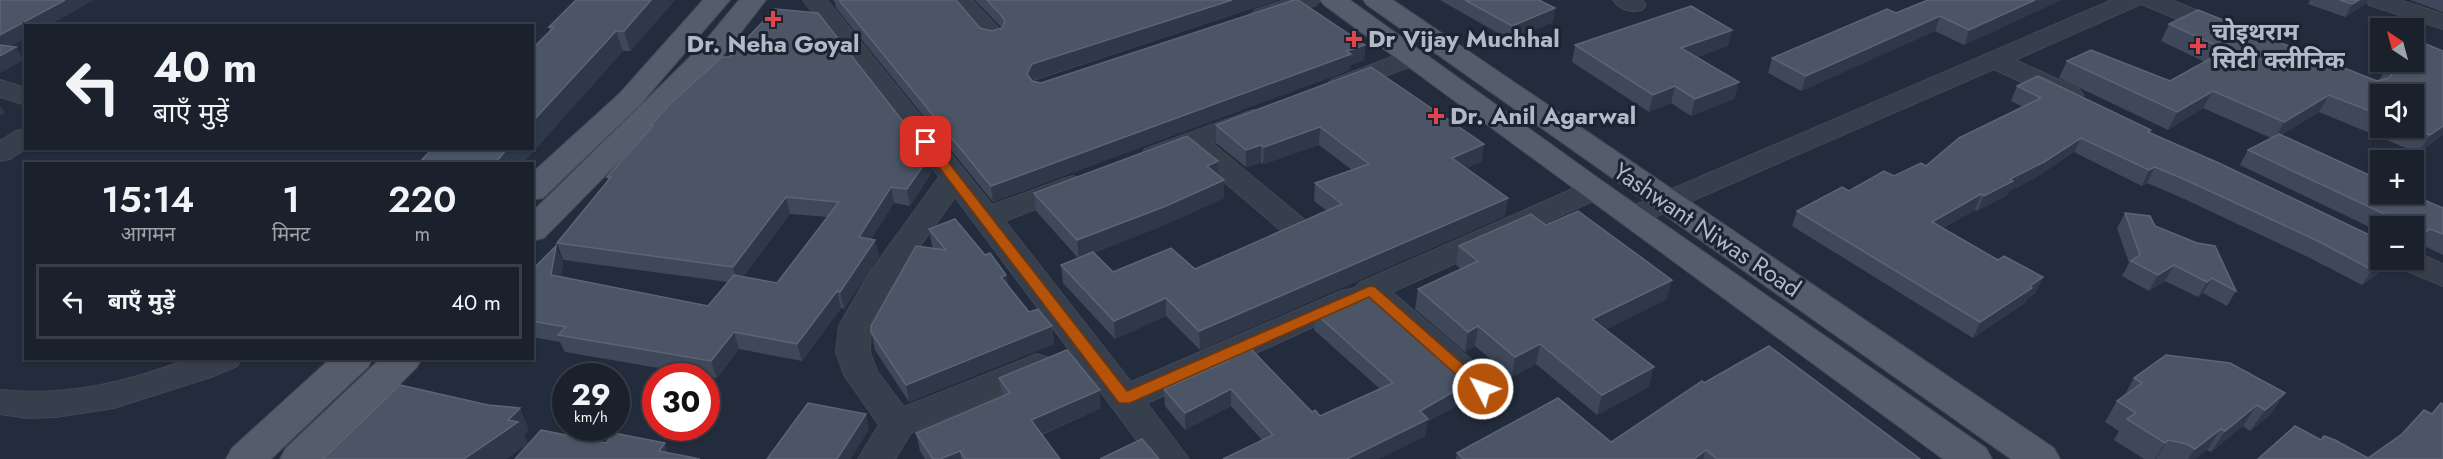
<!DOCTYPE html>
<html lang="hi">
<meta charset="utf-8">
<style>
:root{--surface:#1a212d;--page:#232935;--text:#f1f3f6;--muted:#9fa3aa;--line:#383e49}
body{margin:0;font-family:Jost,"Noto Sans Devanagari",sans-serif;background:var(--page);color:var(--text);height:100vh;display:flex;flex-direction:column;font-size:22px;white-space:nowrap}
*{box-sizing:border-box;margin:0}
p{font-size:20px;color:var(--muted)}
.icon{flex:none;width:33px;height:33px;fill:none;stroke:currentColor;stroke-width:2;stroke-linecap:round;stroke-linejoin:round}
.map{position:relative;flex:1;overflow:hidden}
.details{position:absolute;left:24px;top:162px;width:510px;height:198px;display:flex;flex-direction:column;background:var(--surface);border-radius:0px;box-shadow:0 2px 4px #0004,0 0 0 2px var(--line)}
.details>*{flex:none}
.hud{position:absolute;left:24px;top:24px;width:510px;height:126px;border-radius:0px;box-shadow:0 2px 4px #0004,0 0 0 2px var(--line);background:#1a212d;color:var(--text);overflow:hidden}
.needle{width:39px;rotate:324deg}
.buttons{position:absolute;left:2370px;top:18px;display:grid;gap:12px}
.buttons a{display:grid;place-items:center;width:54px;height:54px;border-radius:0px;background:var(--surface);box-shadow:0 2px 4px #0004,0 0 0 2px var(--line);font-size:30px}
.speed{position:absolute;left:552px;top:363px;display:flex;gap:12px;font-size:30px;font-weight:700;text-align:center}
.speed>*{display:grid;place-content:center;width:78px;height:78px;border-radius:50%;background:var(--surface);box-shadow:0 2px 4px #0004,0 0 0 2px var(--line);line-height:1}
.speed small{font-size:15px;font-weight:400}
.speed .limit{border:9px solid #d22;background:#fff;color:#111}
.pin{position:absolute;display:grid;place-items:center;width:51px;height:51px;color:#fff;margin:-26px;border-radius:12px;box-shadow:0 3px 9px #0006}
.me{position:absolute;width:66px;margin:-33px;rotate:311deg;stroke-linejoin:round;filter:drop-shadow(0 0 4px #0008)}
.turn{display:flex;align-items:center;gap:21px;height:126px;padding:0 30px;font-size:27px}
.turn .icon{width:78px;height:78px;stroke-width:2.5}
.turn b{display:block;font-size:42px;line-height:51px}
.eta{display:flex;justify-content:space-evenly;align-items:center;height:102px;text-align:center}
.eta b{font-size:36px;font-weight:600;line-height:42px}
ul{padding:0;list-style:none}
li{display:flex;align-items:center;gap:18px;height:75px;margin:0 12px 9px;padding:0 18px;border:3px solid var(--line);border-radius:0px}
li div{flex:1}
li b{display:block;font-size:22px}
li em{font-style:normal}
.map>svg:first-child{display:block}
.lines{fill:none;stroke-linecap:round;stroke-linejoin:round}
.minor-casing{stroke:#404755;stroke-width:2}
.major-casing{stroke:#404755;stroke-width:2}
.minor{fill:#373e4c;fill-rule:evenodd}
.major{fill:#555d6c;fill-rule:evenodd}
.wall{fill:#3f485a;fill-rule:evenodd}
.shaded-wall{fill:#2e3849}
.building{fill:#4b5566;stroke:#5c6475;stroke-width:1.5}
.route{fill:#b45309;stroke:#753606;stroke-width:1.5}
.health-dot{fill:#e0444e;stroke:#1c2331;stroke-width:2}
.labels{text-anchor:middle;stroke-width:6;stroke-linejoin:round;paint-order:stroke}
.poi-label{font-size:24px;font-weight:bold;fill:#b3b9c7;stroke:#1c2331;text-anchor:start}
.street-label{font-size:24px;fill:#b3b9c7;stroke:#1c2331}
</style>
<div class="map">
<svg width="2443" height="459" viewBox="0 0 2443 459">
<rect width="100%" height="100%" fill="#232c3c"/>
<g class="lines">
<defs>
<g id="minor">
<path d="M803 0H827L992 205 1063 179 1073 176 1083 179 1087 185 1083 191 1005 221 1131 382 1341 291 1355 288 1359 283 1584 184 1594 181 1604 184 1608 190 1604 196 1392 292 1495 380 1500 389 1495 398 1483 401 1471 398 1365 303 1147 403 1189 459H1151L955 197 893 284 871 326 870 352 877 371 904 407 1037 354 1049 358 1054 366 1049 374 911 433 895 459H858L879 425 844 375 836 352 839 326 868 275 939 177Z"/>
<path d="M947 0H972L1002 32 1005 37 1002 42 993 44 984 42Z"/>
<path d="M1285 0H1320L1316 5 1263 22 1255 20 1251 15 1255 10Z"/>
<path d="M1613 0H1642L1646 5 1642 10C1631 13 1620 10 1613 0Z"/>
<path d="M2112 0H2171L2234 25 2237 30 2234 35 2225 37 2216 35 2141 4 2015 60 2079 89 2083 95 2079 101 2070 103 2061 101 1994 69 1641 223 1631 226 1621 223 1616 217 1621 211Z"/>
<path d="M2365 0H2400L2443 14V29L2369 5Z"/>
<path d="M1413 49 1422 52 1426 57 1422 62 1340 93 1331 90 1327 85 1331 80Z"/>
<path d="M0 80 26 88V105L0 97Z"/>
<path d="M1253 110 1262 112 1266 118 1262 124 1212 143 1306 221 1310 227 1306 233 1295 236 1284 233 1189 152 1155 163 1145 161 1141 155 1145 149Z"/>
<path d="M26 129 27 148 10 159 0 161V141L16 131Z"/>
<path d="M2414 251 2443 264V286L2398 267 2394 260H2414Z"/>
<path d="M191 358H242L237 366 211 377 114 408 56 417 27 418 0 414V390C67 397 129 382 191 358Z"/>
</g>
<g id="major">
<path d="M703 0H730L640 105 543 198 532 200V173L620 93Z"/>
<path d="M739 0H766L721 58 544 238 532 241V212L701 46Z"/>
<path d="M1320 0H1350L1605 183 1986 448 1992 459H1943L1324 5Z"/>
<path d="M1363 0H1393L2054 448 2060 459H2011L1367 5Z"/>
<path d="M331 358H373L368 367 271 459H226L232 448Z"/>
<path d="M381 358H422L417 367 325 459H280L286 448Z"/>
</g>
</defs>
<use href="#minor" class="minor-casing"/>
<use href="#major" class="major-casing"/>
<use href="#minor" class="minor"/>
<use href="#major" class="major"/>
</g>
<g class="wall">
<path d="M576 0H675L630 51H623L522 164H418L550 31 549 27Z"/>
<path d="M833 0H956L980 28 992 31 1002 28 975 0H1278L1033 81 1041 83 1365 45 1364 60 1350 65V70L993 202 836 8 835 3Z"/>
<path d="M1440 0H1539L1553 22 1510 40Z"/>
<path d="M1928 0H2061L1964 45 1935 31 1801 91 1768 73 1772 58 1896 13Z"/>
<path d="M2310 0H2368L2365 4 2345 17 2308 4Z"/>
<path d="M2410 0H2443V12Z"/>
<path d="M2169 24 2377 81 2379 80 2389 64 2443 135 2418 153 2319 112 2281 135 2443 208V255L2420 244 2414 226H2380V232L2240 165 2248 150 2271 138 2203 108 2168 130 2059 78 2067 61 2170 81 2205 62 2161 41ZM2380 94 2414 128H2380Z"/>
<path d="M1575 45 1728 46 1697 57 1739 82 1734 99 1691 116 1671 103 1649 112 1572 62Z"/>
<path d="M1371 67 1484 144 1481 162 1466 168 1505 216 1200 350 1166 316 1115 339 1063 283 1061 265 1078 258 1036 211 1034 193 1218 175 1224 180V198L1167 224 1094 253 1113 272 1195 269 1327 211 1314 201 1315 183 1352 170 1319 145 1263 164 1261 163 1246 167 1216 143V125Z"/>
<path d="M2017 86 2151 130 2150 133 2378 239 2380 260H2396L2393 263 2362 285 2308 257 2180 197 2147 183 2142 186 2074 152 2037 177 2008 192 2006 196 1977 211 1975 210 1943 228 1998 260 2043 277 2035 293 2027 299 2025 303 1973 338 1792 226 1797 211 1849 191 1926 166 2023 107 2011 101Z"/>
<path d="M650 126 932 172 910 206 894 203 871 239 879 256 844 309 841 308 802 361 739 349 717 378 565 352 560 342 532 337V270L556 246 563 263 561 276 708 306 728 282 563 260 557 243 608 181 607 177 651 129ZM790 214 828 217 777 283 743 277Z"/>
<path d="M2125 213 2155 226 2236 291 2227 306 2203 293 2198 297 2165 281 2149 291 2122 276 2129 263 2117 228Z"/>
<path d="M1546 225 1667 299 1606 329 1649 387 1597 415 1536 364 1512 377 1475 346 1465 352 1415 309 1418 289 1461 269 1456 265 1459 246Z"/>
<path d="M929 229 985 255 1006 275 1008 285 1029 312 1052 326 1054 344 909 402 875 350 871 332 934 249 932 246Z"/>
<path d="M1315 313 1436 351V356L1469 383 1467 400 1427 422 1425 436 1378 459H1223L1262 440 1231 406 1185 430 1165 406 1164 389 1222 363V355L1312 412 1320 416 1380 389 1314 330Z"/>
<path d="M999 378 1101 408 1042 435 1060 459H925L920 451 916 433 1002 396Z"/>
<path d="M2134 378 2285 393 2270 415 2250 431 2243 426 2211 452 2207 450 2195 459H2144L2114 440 2119 431 2105 422 2117 401 2124 396Z"/>
<path d="M1704 383 1920 459H1456L1457 453 1611 442Z"/>
</g>
<g class="shaded-wall">
<path d="M65 0H94L48 26H26V38L0 52V35Z"/>
<path d="M651 0H675L630 51 624 31Z"/>
<path d="M1232 0H1278L1033 80 1028 89 1027 74 1032 64Z"/>
<path d="M2035 0H2061L1964 45 1969 30Z"/>
<path d="M2359 0H2368L2365 4 2345 17 2352 4Z"/>
<path d="M1555 8 1553 22 1510 40 1512 26Z"/>
<path d="M1940 16 1935 31 1801 91 1806 76Z"/>
<path d="M1732 30 1728 46 1677 64 1681 48Z"/>
<path d="M616 31 623 51 522 164H494L508 148H532V122Z"/>
<path d="M1365 45 1364 60 1350 65V70L993 202 991 186Z"/>
<path d="M16 47 24 60 0 73V56Z"/>
<path d="M1739 82 1734 99 1691 116 1695 99Z"/>
<path d="M1675 86 1671 103 1649 112 1653 95Z"/>
<path d="M2213 91 2203 108 2168 130 2177 112Z"/>
<path d="M2329 95 2319 112 2274 140 2284 122Z"/>
<path d="M0 105 5 113 0 116Z"/>
<path d="M2443 126V135L2418 153 2430 135Z"/>
<path d="M1320 127 1319 145 1263 164 1264 147Z"/>
<path d="M2081 138 2074 152 2037 177 2008 192 2006 196 1977 211 1984 196 2010 179Z"/>
<path d="M1484 144 1481 162 1449 176 1452 158Z"/>
<path d="M1261 145V163L1246 167V150Z"/>
<path d="M930 156 932 172 910 206 907 189Z"/>
<path d="M1218 161V179L1207 166Z"/>
<path d="M2155 167 2147 183 2142 186 2149 170Z"/>
<path d="M1224 180V198L1167 224 1079 259 1077 240Z"/>
<path d="M891 187 894 203 862 254 859 237Z"/>
<path d="M1981 194 1975 210 1926 237 1932 222Z"/>
<path d="M786 197 790 214 738 284 733 267Z"/>
<path d="M1508 198 1505 216 1200 350 1199 331Z"/>
<path d="M2430 229 2420 244 2414 249V241Z"/>
<path d="M875 240 879 256 844 309 840 292Z"/>
<path d="M556 246 563 263 558 292 551 275Z"/>
<path d="M2387 260H2396L2393 263 2362 285 2372 270Z"/>
<path d="M2174 265 2165 281 2149 291 2158 275Z"/>
<path d="M1006 275 1009 292 1001 277Z"/>
<path d="M2043 277 2035 293 2027 299 2025 303 1973 338 1980 322Z"/>
<path d="M2212 278 2203 293 2198 297 2207 282Z"/>
<path d="M1672 280 1667 299 1587 339 1592 319Z"/>
<path d="M837 291 841 308 802 361 797 344Z"/>
<path d="M1166 298V316L1115 339 1114 321Z"/>
<path d="M1052 326 1054 344 909 402 906 385Z"/>
<path d="M1478 326 1475 346 1465 352 1468 332Z"/>
<path d="M734 332 739 349 717 378 711 361Z"/>
<path d="M1540 344 1536 364 1512 377 1515 357Z"/>
<path d="M1654 367 1649 387 1597 415 1602 395Z"/>
<path d="M1469 383 1467 400 1427 422 1425 436 1378 459H1346L1420 411Z"/>
<path d="M1231 389V406L1185 430V413Z"/>
<path d="M1100 390 1101 408 1033 438 1031 420Z"/>
<path d="M2285 393 2270 415 2250 431 2265 410Z"/>
<path d="M2257 405 2243 426 2211 452 2225 431Z"/>
<path d="M520 408 529 430 524 435 528 444 506 459H464L508 420Z"/>
<path d="M866 414 869 429 851 459H837Z"/>
<path d="M2221 429 2207 450 2195 459H2188L2195 449Z"/>
<path d="M2168 440 2156 459H2155L2165 443Z"/>
<path d="M665 443 670 459 659 451Z"/>
<path d="M1706 450 1703 459H1694Z"/>
<path d="M960 451 961 459H940Z"/>
</g>
<g class="building">
<path d="M0 0H65L0 35Z"/>
<path d="M576 0H651L624 31H616L532 122V49L554 27H549Z"/>
<path d="M839 0H956L980 28 992 31 1002 28 1005 21 1002 16 987 0H1232L1032 64 1027 74 1032 81 1041 83 1294 0H1298L1365 45 1346 51 1351 54 991 186Z"/>
<path d="M1465 0H1539L1555 8 1512 26Z"/>
<path d="M1928 0H2035L1969 30 1940 16 1806 76 1772 58 1887 9 1896 13Z"/>
<path d="M2340 0H2359L2352 4Z"/>
<path d="M1691 6 1732 30 1681 48 1739 82 1695 99 1675 86 1653 95 1575 45Z"/>
<path d="M775 9 818 13 930 156 907 189 891 187 859 237 875 240 840 292 837 291 797 344 734 332 711 361 558 335 566 327 532 321V270L556 246 551 275 708 306 734 275 777 283 839 202 786 197 733 267 557 243 611 177H607L653 126H650L669 105 722 57H729Z"/>
<path d="M2198 10 2377 81 2389 78 2393 72 2389 64 2394 62H2414V51L2426 44 2443 51V126L2430 135 2411 128H2414V94H2380V115L2329 95 2284 122 2213 91 2177 112 2067 61 2091 50 2170 81 2226 50 2169 24Z"/>
<path d="M0 45 16 47 0 56Z"/>
<path d="M1371 67 1484 144 1452 158 1508 198 1199 331 1166 298 1114 321 1061 265 1093 252 1113 272 1171 248 1195 269 1342 204 1315 183 1369 164 1320 127 1264 147 1261 145 1246 150 1216 125Z"/>
<path d="M2038 76 2151 130 2148 132 2221 164 2380 240V260H2387L2372 270 2318 241 2188 181 2155 167 2149 170 2081 138 2044 162 2010 179 2013 181 1984 196 1981 194 1932 222 1998 260 2004 256 2043 277 2030 286 2032 288 1980 322 1797 211 1842 187 1849 191 1884 171 1894 176 1921 163 1926 166 1959 138 2041 98 2017 86Z"/>
<path d="M2279 134 2380 180V194H2410L2443 208V234L2430 229 2414 241V226H2392L2391 217 2248 150Z"/>
<path d="M1187 136 1218 161 1207 166 1224 180 1166 206 1077 240 1034 193Z"/>
<path d="M433 148H508L494 164H418Z"/>
<path d="M1578 211 1672 280 1592 319 1654 367 1602 395 1540 344 1515 357 1478 326 1468 332 1418 289 1478 261 1459 246 1531 214 1546 225Z"/>
<path d="M2125 213 2150 216 2155 226 2197 243 2215 246 2236 291 2212 278 2207 282 2174 265 2158 275 2131 261 2140 255Z"/>
<path d="M955 219 985 255 990 253 1006 275 1001 277 1029 312 1038 309 1052 326 906 385 871 332V326L916 246 946 250 929 229Z"/>
<path d="M1367 290 1436 351 1433 353 1469 383 1420 411 1428 419 1347 459H1223L1273 435 1231 389 1185 413 1164 389 1228 361 1222 355 1246 344 1312 412 1315 410 1320 416 1393 383 1315 313Z"/>
<path d="M1769 346 1920 459H1717L1706 450 1694 459H1464L1457 453 1558 398 1611 442 1702 381 1704 383Z"/>
<path d="M1067 350 1100 390 1031 420 1060 459H965L960 451 940 459H933L916 433 1010 393 999 378Z"/>
<path d="M2166 355 2230 363 2285 393 2265 410 2257 405 2225 431 2221 429 2195 449 2187 444 2168 440 2165 443 2127 419 2136 413 2117 401 2142 383 2134 378Z"/>
<path d="M400 385 488 405 520 408 508 420 518 422 464 459H323Z"/>
<path d="M808 403 866 414 837 459H767Z"/>
<path d="M2441 403 2443 404V459H2258L2295 426 2321 440 2324 436 2335 440 2368 458 2402 434 2424 410 2432 414Z"/>
<path d="M541 430 606 443 614 433 665 443 659 451 700 459H515Z"/>
<path d="M1142 439 1159 459H1100Z"/>
</g>
<path class="route" d="M926 139 931 140 1127 391 1370 286 1375 287 1491 389 1488 393H1477L1369 297 1130 403H1119L922 145 920 142 922 140Z"/>
<g class="health-dot">
<path d="M770 10h6v6h6v6h-6v6h-6v-6h-6v-6h6z"/>
<path d="M1351 30h6v6h6v6h-6v6h-6v-6h-6v-6h6z"/>
<path d="M2195 37h6v6h6v6h-6v6h-6v-6h-6v-6h6z"/>
<path d="M1433 107h6v6h6v6h-6v6h-6v-6h-6v-6h6z"/>
</g>
<g class="labels">
<g class="poi-label">
<text x="2212" y="40">चोइथराम<tspan x="2212" dy="28">सिटी क्लीनिक</tspan></text>
<text x="1368" y="47">Dr Vijay Muchhal</text>
<text x="773" y="52" text-anchor="middle">Dr. Neha Goyal</text>
<text x="1450" y="124">Dr. Anil Agarwal</text>
</g>
<g class="street-label">
<text transform="translate(1707 230) rotate(34)" y="8">Yashwant Niwas Road</text>
</g>
</g>
</svg>
<div class="buttons">
<a><svg class="needle" viewBox="-14 -14 28 28"><path d="M0-13l5 13h-10z" fill="#e53935"/><path d="M0 13l5-13h-10z" fill="#9fa3aa"/></svg></a>
<a><svg class="icon" aria-label="sound" viewBox="0 0 24 24"><path d="M4 9h4l5-4v14l-5-4H4zM17 9q2 3 0 6"/></svg></a>
<a>+</a>
<a>−</a>
</div>
<div class="speed"><div>29<small>km/h</small></div><div class="limit">30</div></div>
<div class="pin" style="left:926px;top:142px;background:#d93025"><svg class="icon" aria-label="arrive" viewBox="0 0 24 24"><path d="M6 21V4h12l-3 4 3 4H6"/></svg></div>
<svg class="me" style="left:1483px;top:389px" viewBox="-20 -20 40 40"><circle r="17" fill="#b45309" stroke="#fff" stroke-width="3"/><path d="M0-11L8 9 0 5-8 9z" fill="#fff"/></svg>
<div class="hud">
<div class="turn"><svg class="icon" aria-label="left" viewBox="0 0 24 24"><path d="M17 20v-9H6M10 6l-5 5 5 5"/></svg><div><b>40 m</b>बाएँ मुड़ें</div></div>
</div>
<section class="details">
<div class="eta">
<div><b>15:14</b><p>आगमन</p></div>
<div><b>1</b><p>मिनट</p></div>
<div><b>220</b><p>m</p></div>
</div>
<ul>
<li><svg class="icon" aria-label="left" viewBox="0 0 24 24"><path d="M17 20v-9H6M10 6l-5 5 5 5"/></svg><div><b>बाएँ मुड़ें</b></div><em>40 m</em></li>
</ul>
</section>
</div>
